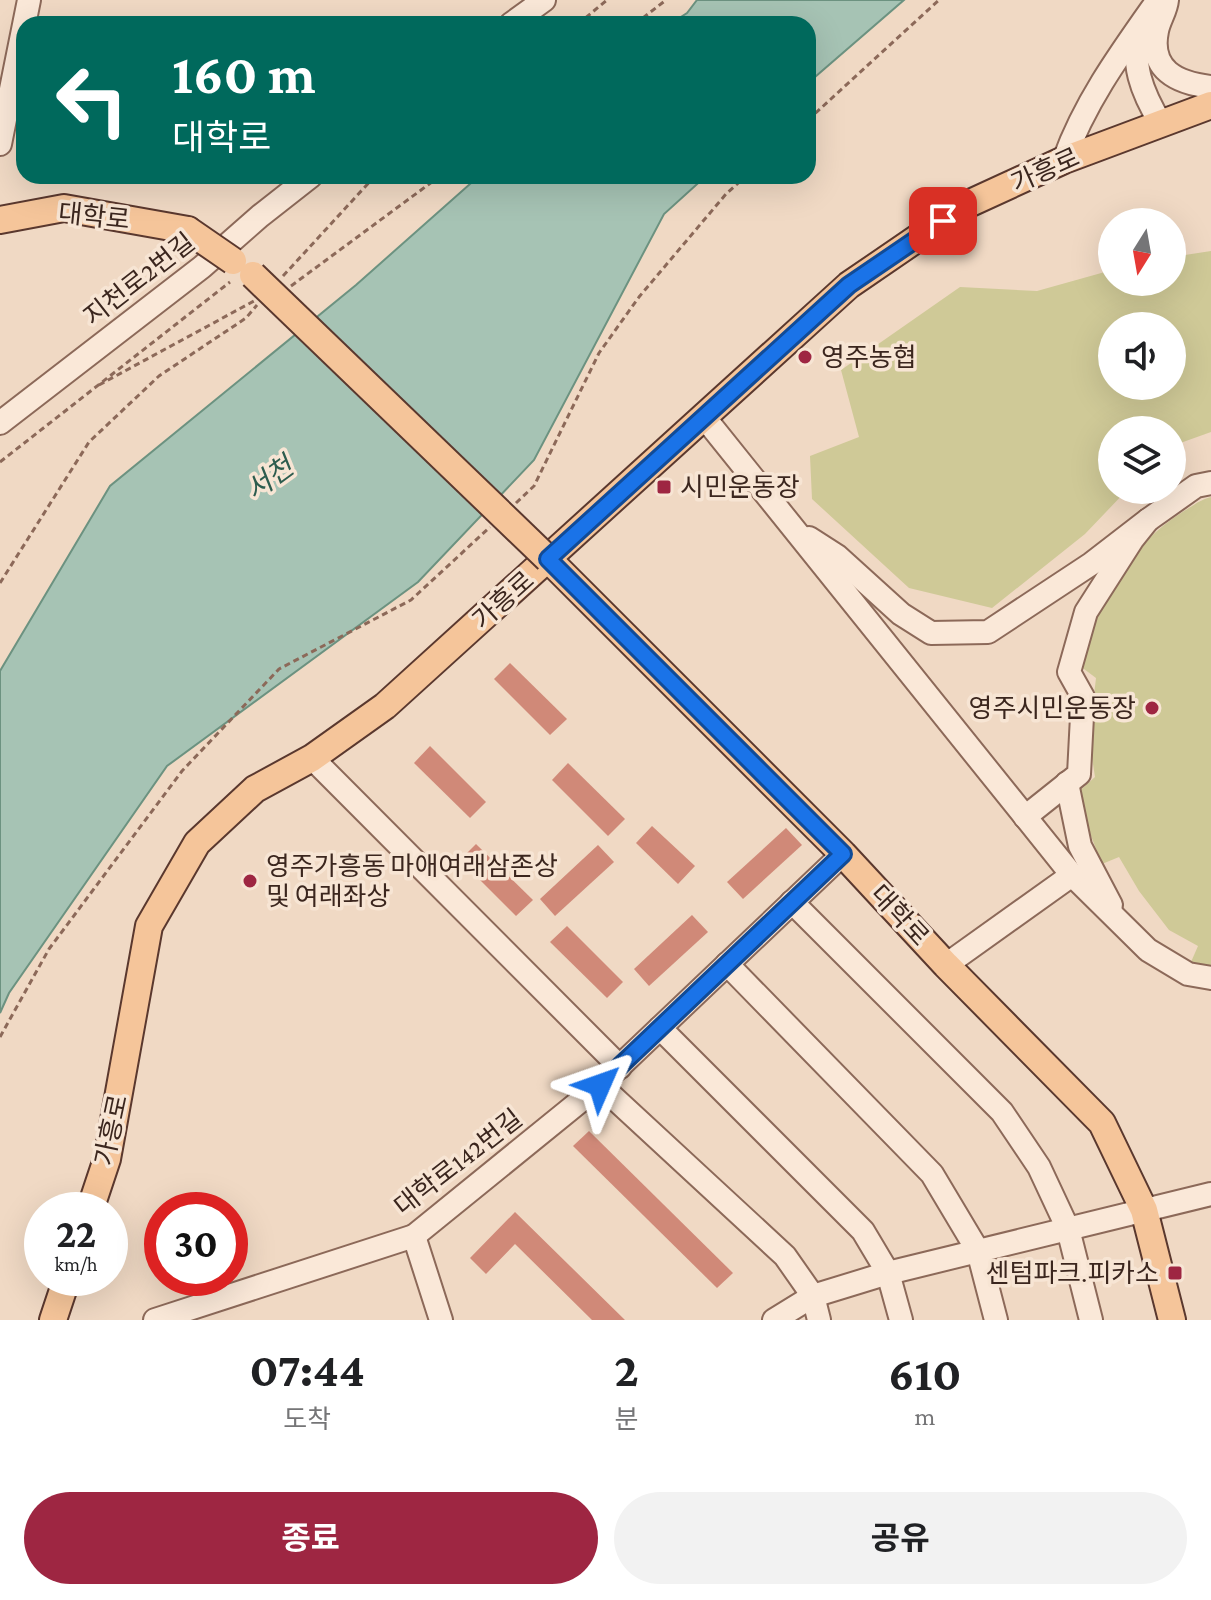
<!DOCTYPE html>
<html lang="ko">
<meta charset="utf-8">
<style>
:root{--surface:#fff;--page:#f2f2f2;--text:#202124;--muted:#757577;--accent:#9e2642}
body{margin:0;font-family:"Crimson Pro","Noto Sans KR",serif;background:var(--page);color:var(--text);height:100vh;display:flex;flex-direction:column;font-size:30px;white-space:nowrap}
*{box-sizing:border-box;margin:0}
p{font-size:26px;color:var(--muted)}
.icon{flex:none;width:44px;height:44px;fill:none;stroke:currentColor;stroke-width:2;stroke-linecap:round;stroke-linejoin:round}
.map{position:relative;height:1320px;overflow:hidden}
.drawer{display:flex;flex-direction:column;background:var(--surface);flex:1}
.drawer>*{flex:none}
.banner{position:absolute;left:16px;top:16px;width:800px;height:168px;border-radius:24px;box-shadow:0 8px 32px #0002;background:#00695c;color:#fff;overflow:hidden}
.needle{width:52px;rotate:191deg}
.fabs{position:absolute;left:1098px;top:208px;display:grid;gap:16px}
.fabs a{display:grid;place-items:center;width:88px;height:88px;border-radius:50%;background:var(--surface);box-shadow:0 8px 32px #0002;font-size:40px}
.speed{position:absolute;left:24px;top:1192px;display:flex;gap:16px;font-size:40px;font-weight:700;text-align:center}
.speed>*{display:grid;place-content:center;width:104px;height:104px;border-radius:50%;background:var(--surface);box-shadow:0 8px 32px #0002;line-height:1}
.speed small{font-size:20px;font-weight:400}
.speed .limit{border:12px solid #d22;background:#fff;color:#111}
.pin{position:absolute;display:grid;place-items:center;width:68px;height:68px;color:#fff;margin:-34px;border-radius:16px;box-shadow:0 4px 12px #0006}
.me{position:absolute;width:88px;margin:-44px;rotate:47deg;stroke-linejoin:round;filter:drop-shadow(0 0 6px #0008)}
.turn{display:flex;align-items:center;gap:28px;height:168px;padding:0 24px;font-size:36px}
.turn .icon{width:104px;height:104px;stroke-width:2.5}
.turn b{display:block;font-size:56px;line-height:68px}
.eta{display:flex;justify-content:space-evenly;align-items:center;height:136px;text-align:center}
.eta b{font-size:48px;font-weight:700;line-height:56px}
.button{display:flex;gap:16px;margin-top:auto;padding:16px 24px}
.button a{flex:1;height:92px;border-radius:48px;background:var(--accent);color:#fff;font-size:32px;font-weight:700;line-height:92px;text-align:center}
.button a+a{background:var(--page);color:var(--text)}
.map>svg:first-child{display:block}
.green{fill:#cfc997;fill-rule:evenodd}
.water{fill:#a6c3b4;stroke:#6c9280;stroke-width:2}
.building{fill:#d08978}
.lines{fill:none;stroke-linecap:round;stroke-linejoin:round}
.minor-casing{stroke:#8c6959;stroke-width:26}
.major-casing{stroke:#5a382e;stroke-width:30}
.path{stroke:#8c6959;stroke-width:3;stroke-dasharray:6 4;stroke-linecap:butt}
.minor{stroke:#fae8d8;stroke-width:22}
.major{stroke:#f5c59a;stroke-width:26}
.major-bridge-casing{stroke:#5a382e;stroke-width:30;stroke-linecap:butt}
.major-bridge{stroke:#f5c59a;stroke-width:26}
.route-casing{stroke:#114b97;stroke-width:20}
.route{stroke:#1a73e8;stroke-width:14}
.poi-dot{fill:#9e2642;stroke:#f7e5d4;stroke-width:3}
.labels{text-anchor:middle;stroke-width:7;stroke-linejoin:round;paint-order:stroke}
.street-label{font-size:26px;fill:#3b261e;stroke:#f7e5d4}
.poi-label{font-size:26px;fill:#3b261e;stroke:#f7e5d4;text-anchor:start}
.water-label{font-size:28px;font-style:italic;fill:#2d5c4e;stroke:#f7e5d4}
</style>
<div class="map">
<svg width="1211" height="1320" viewBox="0 0 1211 1320">
<rect width="100%" height="100%" fill="#f0d9c4"/>
<g class="green">
<path d="M1211 251V432L1172 446V430H1112V490H1127L1085 534 992 608 909 588 812 499 810 456 859 437 841 370 960 287 1037 291 1112 270V282H1172V257ZM1112 326H1172V386H1112Z"/>
<path d="M1211 497V966L1191 962 1198 946 1169 930 1139 891 1119 857 1102 864 1075 795 1095 777 1089 738 1096 678 1080 666C1097 605 1128 545 1184 511 1193 506 1201 499 1211 497Z"/>
</g>
<g class="water">
<path d="M697 0H904L808 83V24H670L687 13Z"/>
<path d="M479 176H706L664 214 534 460 418 582 167 766 9 993 0 1013V671L110 486 356 285Z"/>
</g>
<g class="building">
<path d="M510 663 567 719 550 735 494 679Z"/>
<path d="M430 746 486 802 470 818 414 763Z"/>
<path d="M568 763 625 819 608 836 552 780Z"/>
<path d="M652 826 695 866 678 884 636 843Z"/>
<path d="M786 828 802 845 743 899 727 882Z"/>
<path d="M476 844 533 900 516 916 460 860Z"/>
<path d="M598 845 614 862 555 916 540 899Z"/>
<path d="M692 915 708 932 649 986 634 969Z"/>
<path d="M567 926 623 982 607 998 550 942Z"/>
<path d="M589 1131 733 1273 717 1288 573 1146Z"/>
<path d="M515 1212 625 1320H592L515 1244 486 1274 470 1258Z"/>
</g>
<g class="lines">
<defs>
<g id="minor">
<path d="M1167 0C1166 11 1159 20 1157 31 1149 70 1177 83 1211 87"/>
<path d="M511 24 544 0"/>
<path d="M1143 28C1128 61 1143 94 1161 124"/>
<path d="M0 144 29 0"/>
<path d="M1064 160C1084 104 1119 55 1153 7"/>
<path d="M704 417 1072 875 1148 950 1188 974 1211 978"/>
<path d="M0 423 202 267 260 216 311 176"/>
<path d="M809 538 837 556 901 614 931 633 988 632 1091 564 1148 520"/>
<path d="M312 758 620 1067"/>
<path d="M1067 783 1080 846 1111 905"/>
<path d="M1025 817 1079 774 1083 697 1069 672 1086 612 1132 540 1148 520 1196 486 1211 483"/>
<path d="M792 902 1002 1112 1039 1167 1068 1229 1091 1320"/>
<path d="M727 964 932 1174 978 1251 996 1320"/>
<path d="M946 965 1072 875"/>
<path d="M660 1028 863 1231 888 1273 901 1320"/>
<path d="M414 1236 441 1320"/>
<path d="M155 1320 414 1236 600 1085"/>
<path d="M774 1320 813 1296 888 1273 1211 1194"/>
<path d="M819 1320 813 1296 785 1256 600 1085 843 854"/>
</g>
<g id="major">
<path d="M0 220 64 208 188 230"/>
<path d="M548 559 843 854 946 965 1102 1123 1144 1210 1172 1320"/>
<path d="M90 1210 107 1159 149 926 197 843 255 789 312 758 385 706 849 285 966 205 1064 160 1211 105"/>
<path d="M53 1320 67 1278"/>
</g>
</defs>
<use href="#minor" class="minor-casing"/>
<use href="#major" class="major-casing"/>
<g class="path">
<path d="M578 24 607 0"/>
<path d="M635 24 666 0"/>
<path d="M808 120 939 0"/>
<path d="M283 276 375 176"/>
<path d="M291 286 440 176"/>
<path d="M99 385 254 301"/>
<path d="M0 462 230 282"/>
<path d="M516 503 534 486 599 353 639 297 726 194 746 176"/>
<path d="M0 583 89 442 159 376 246 318 257 305"/>
<path d="M0 1037 49 949 182 771 279 669 411 600 490 527"/>
</g>
<use href="#minor" class="minor"/>
<use href="#major" class="major"/>
<defs>
<g id="major-bridge">
<path d="M188 230 233 261"/>
<path d="M253 275 548 559"/>
</g>
</defs>
<use href="#major-bridge" class="major-bridge-casing"/>
<use href="#major-bridge" class="major-bridge"/>
</g>
<g class="lines">
<defs>
<path id="route" d="M600 1085 843 854 548 559 849 285 943 221"/>
</defs>
<use href="#route" class="route-casing"/>
<use href="#route" class="route"/>
</g>
<g class="poi-dot">
<circle cx="805" cy="357" r="8"/>
<rect x="656" y="479" width="16" height="16" rx="4"/>
<circle cx="1152" cy="708" r="8"/>
<circle cx="250" cy="881" r="8"/>
<rect x="1167" y="1265" width="16" height="16" rx="4"/>
</g>
<g class="labels">
<g class="street-label">
<text transform="translate(1045 170) rotate(-24)" y="9">가흥로</text>
<text transform="translate(94 216) rotate(6)" y="9">대학로</text>
<text transform="translate(139 279) rotate(-38)" y="9">지천로2번길</text>
<text transform="translate(503 600) rotate(-42)" y="9">가흥로</text>
<text transform="translate(900 915) rotate(47)" y="9">대학로</text>
<text transform="translate(111 1130) rotate(-78)" y="9">가흥로</text>
<text transform="translate(458 1162) rotate(-38)" y="9">대학로142번길</text>
</g>
<g class="poi-label">
<text x="821" y="366">영주농협</text>
<text x="680" y="496">시민운동장</text>
<text x="1136" y="717" text-anchor="end">영주시민운동장</text>
<text x="266" y="875">영주가흥동 마애여래삼존상<tspan x="266" dy="30">및 여래좌상</tspan></text>
<text x="1159" y="1282" text-anchor="end">센텀파크.피카소</text>
</g>
<g class="water-label">
<text transform="translate(269 478) rotate(-36)" y="10">서천</text>
</g>
</g>
</svg>
<div class="fabs">
<a><svg class="needle" viewBox="-14 -14 28 28"><path d="M0-13l5 13h-10z" fill="#e53935"/><path d="M0 13l5-13h-10z" fill="#757577"/></svg></a>
<a><svg class="icon" aria-label="sound" viewBox="0 0 24 24"><path d="M4 9h4l5-4v14l-5-4H4zM17 9q2 3 0 6"/></svg></a>
<a><svg class="icon" aria-label="layers" viewBox="0 0 24 24"><path d="M12 4l9 5-9 5-9-5zM3 14l9 5 9-5"/></svg></a>
</div>
<div class="speed"><div>22<small>km/h</small></div><div class="limit">30</div></div>
<div class="pin" style="left:943px;top:221px;background:#d93025"><svg class="icon" aria-label="arrive" viewBox="0 0 24 24"><path d="M6 21V4h12l-3 4 3 4H6"/></svg></div>
<svg class="me" style="left:600px;top:1085px" viewBox="-20 -20 40 40"><path d="M0-17L14 15 0 8-14 15z" fill="#1a73e8" stroke="#fff" stroke-width="4"/></svg>
<div class="banner">
<div class="turn"><svg class="icon" aria-label="left" viewBox="0 0 24 24"><path d="M17 20v-9H6M10 6l-5 5 5 5"/></svg><div><b>160 m</b>대학로</div></div>
</div>
</div>
<section class="drawer">
<div class="eta">
<div><b>07:44</b><p>도착</p></div>
<div><b>2</b><p>분</p></div>
<div><b>610</b><p>m</p></div>
</div>
<div class="button"><a>종료</a><a>공유</a></div>
</section>
